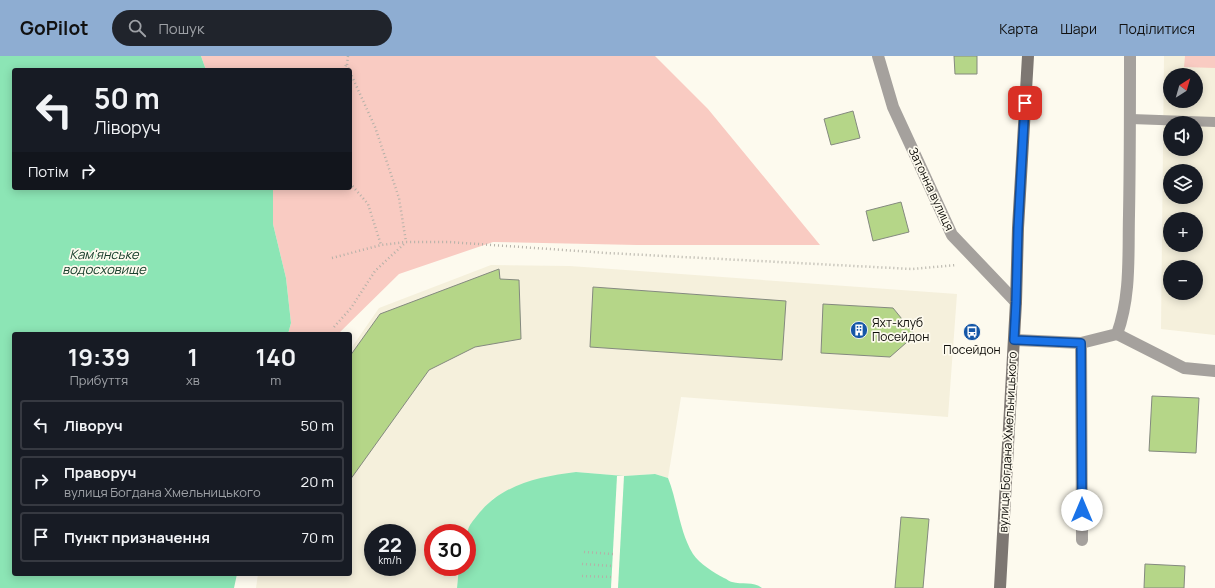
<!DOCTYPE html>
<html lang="uk">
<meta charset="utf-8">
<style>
:root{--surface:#171b24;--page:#20242c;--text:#f1f3f6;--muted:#9ea1a6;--line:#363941;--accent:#8eadd2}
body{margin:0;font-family:Manrope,sans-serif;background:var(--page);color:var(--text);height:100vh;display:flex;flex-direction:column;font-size:15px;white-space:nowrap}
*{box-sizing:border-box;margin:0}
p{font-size:13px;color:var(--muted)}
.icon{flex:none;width:22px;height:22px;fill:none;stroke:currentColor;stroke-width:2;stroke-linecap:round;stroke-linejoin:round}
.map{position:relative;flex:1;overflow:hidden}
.sheet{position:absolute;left:12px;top:276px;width:340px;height:244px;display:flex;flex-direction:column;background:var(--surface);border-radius:4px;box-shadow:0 2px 10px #0003}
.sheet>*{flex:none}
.top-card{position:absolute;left:12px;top:12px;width:340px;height:122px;border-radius:4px;box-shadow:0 2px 10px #0003;background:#171b24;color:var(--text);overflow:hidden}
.needle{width:26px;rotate:37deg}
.controls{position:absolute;left:1163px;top:12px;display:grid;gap:8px}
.controls a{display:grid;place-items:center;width:40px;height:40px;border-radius:50%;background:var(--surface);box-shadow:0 2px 10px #0003;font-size:20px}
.speed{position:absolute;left:364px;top:468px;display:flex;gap:8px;font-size:20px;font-weight:700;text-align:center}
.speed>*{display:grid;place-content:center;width:52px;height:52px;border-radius:50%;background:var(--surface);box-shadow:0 2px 10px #0003;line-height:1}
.speed small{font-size:10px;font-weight:400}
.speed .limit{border:6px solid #d22;background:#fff;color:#111}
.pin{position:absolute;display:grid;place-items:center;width:34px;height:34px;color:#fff;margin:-17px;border-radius:8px;box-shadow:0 2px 6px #0006}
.me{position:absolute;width:44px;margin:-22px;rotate:0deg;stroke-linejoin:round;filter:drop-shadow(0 0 3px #0008)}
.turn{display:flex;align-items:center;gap:14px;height:84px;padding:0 16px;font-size:18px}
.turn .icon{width:52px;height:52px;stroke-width:2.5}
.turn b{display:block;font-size:28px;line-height:34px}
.then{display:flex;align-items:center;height:38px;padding:0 16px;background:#0003;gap:8px;font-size:15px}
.eta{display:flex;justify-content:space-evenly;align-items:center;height:68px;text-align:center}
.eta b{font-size:24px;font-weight:700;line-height:28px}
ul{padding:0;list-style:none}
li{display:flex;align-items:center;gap:12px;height:50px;margin:0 8px 6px;padding:0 8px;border:2px solid var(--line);border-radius:4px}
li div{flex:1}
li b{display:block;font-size:15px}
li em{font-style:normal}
header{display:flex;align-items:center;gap:24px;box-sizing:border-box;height:56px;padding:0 20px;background:var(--accent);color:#111}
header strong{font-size:19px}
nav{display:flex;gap:22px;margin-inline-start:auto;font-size:14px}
.search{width:280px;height:36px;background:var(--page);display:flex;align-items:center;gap:10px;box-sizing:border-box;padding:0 14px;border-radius:22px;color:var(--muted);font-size:15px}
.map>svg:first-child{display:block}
.built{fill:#f5f0dc;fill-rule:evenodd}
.green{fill:#f9cbc2}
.water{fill:#8ce5b5}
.pier{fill:#fdfaee}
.building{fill:#b5d688;stroke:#84897f}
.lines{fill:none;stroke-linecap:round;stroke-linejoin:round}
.path{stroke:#b4b1a8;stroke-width:2.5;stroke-dasharray:1 3;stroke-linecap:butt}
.lane{stroke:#a5a19d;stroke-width:10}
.street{stroke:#a5a19d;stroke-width:12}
.secondary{stroke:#7d7772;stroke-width:12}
.route-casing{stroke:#114b97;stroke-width:10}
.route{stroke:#1a73e8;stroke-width:7}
.labels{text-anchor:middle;stroke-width:3.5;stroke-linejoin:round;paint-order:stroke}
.street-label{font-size:12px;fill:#0e0d09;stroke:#fdfaee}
.poi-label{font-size:12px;fill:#0e0d09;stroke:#fdfaee;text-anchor:start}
.water-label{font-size:13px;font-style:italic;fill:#1a402d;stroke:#fdfaee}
</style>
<header>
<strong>GoPilot</strong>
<div class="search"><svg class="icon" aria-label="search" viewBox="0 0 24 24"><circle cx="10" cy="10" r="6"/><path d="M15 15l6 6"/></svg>Пошук</div>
<nav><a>Карта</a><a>Шари</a><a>Поділитися</a></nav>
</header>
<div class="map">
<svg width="1215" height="532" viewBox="0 0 1215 532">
<rect width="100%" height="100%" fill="#fdfaee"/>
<g class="built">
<path d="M1164 0H1215V279L1161 273ZM1170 19H1196V45H1170ZM1170 67H1196V93H1170ZM1170 115H1196V141H1170ZM1170 163H1196V189H1170ZM1170 211H1196V237H1170Z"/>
<path d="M491 209 570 210 957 238 948 361 681 341 668 422 655 418 624 420 576 416 494 442 482 454 469 472 467 478 433 477V511H459L457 532H256L258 518H350V294L379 252ZM373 477H407V511H373Z"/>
</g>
<g class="green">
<path d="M201 0H655L708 53 820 189H637L493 186 399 218 338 278H288L291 267 286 222 273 168V132H350V14H206Z"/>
<path d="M1185 0H1215V12L1184 11Z"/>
</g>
<g class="water">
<path d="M0 0H201L206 14H14V132H273V168L286 222 291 267 288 278H14V518H237L234 532H0Z"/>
<path d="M576 416 624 420 655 418 668 422C678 447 679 475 693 498 700 508 713 516 724 522 727 523 730 526 732 526 742 529 753 525 762 532H457L459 511H467C467 500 465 484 468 474 469 469 473 465 476 461 501 428 538 421 576 416Z"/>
</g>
<path class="pier" d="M617 420H624L618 532H611Z"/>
<g class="building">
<path d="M954 0H977V18H955Z"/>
<path d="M853 55 860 82 831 89 824 63Z"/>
<path d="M901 146 909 176 873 185 866 155Z"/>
<path d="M499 213 500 223 519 224 521 283 475 291 429 314 350 424V300L380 258Z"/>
<path d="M593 231 786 245 782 304 590 291Z"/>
<path d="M823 248 893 252 915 279 890 301 821 297Z"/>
<path d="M1152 340 1199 342 1196 397 1149 395Z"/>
<path d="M901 461 929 463 923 532H895Z"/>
<path d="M1145 508 1185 510 1184 532H1144Z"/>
</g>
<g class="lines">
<g class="path">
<path d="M348 0 347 9 349 14"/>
<path d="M344 14 346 9"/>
<path d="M350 16 375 71 399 142 406 186"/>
<path d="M350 127 368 148 381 189"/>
<path d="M332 202 381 189 406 186H449L607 197 912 213 957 209"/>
<path d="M334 271 351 252 375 215 406 186"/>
<path d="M584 496 613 498"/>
<path d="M582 508 612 510"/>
<path d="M582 520 611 521"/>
</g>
<path class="lane" d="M1131 63 1215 66"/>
<g class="street">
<path d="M878 0 893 51 952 179 1016 246"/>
<path d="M1117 278 1184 312 1215 315"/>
<path d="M1014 284 1081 287"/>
<path d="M1082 484 1081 287 1117 278C1131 240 1128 199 1129 159 1130 106 1130 53 1130 0"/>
</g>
<path class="secondary" d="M1000 532 1016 246 1018 172 1028 0"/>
</g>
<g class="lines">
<defs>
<path id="route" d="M1025 47 1018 172 1016 246 1014 284 1081 287 1082 454"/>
</defs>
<use href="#route" class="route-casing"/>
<use href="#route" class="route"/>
</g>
<defs>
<symbol id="building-disc" viewBox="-11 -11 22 22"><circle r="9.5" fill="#1557a7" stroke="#fdfaee"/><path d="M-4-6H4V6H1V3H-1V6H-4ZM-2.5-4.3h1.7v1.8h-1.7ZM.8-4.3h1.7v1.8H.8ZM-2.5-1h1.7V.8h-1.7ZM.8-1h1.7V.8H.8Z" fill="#fff"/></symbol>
<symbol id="bus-disc" viewBox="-11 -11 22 22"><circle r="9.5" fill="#1557a7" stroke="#fdfaee"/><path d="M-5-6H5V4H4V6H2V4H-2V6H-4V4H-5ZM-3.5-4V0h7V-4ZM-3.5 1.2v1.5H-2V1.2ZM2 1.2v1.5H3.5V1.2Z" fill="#fff"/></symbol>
</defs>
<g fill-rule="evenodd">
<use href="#building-disc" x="849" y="264" width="20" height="20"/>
<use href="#bus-disc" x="962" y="266" width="20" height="20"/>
</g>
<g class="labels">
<g class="street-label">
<text transform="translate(931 133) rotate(65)" y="4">Затонна вулиця</text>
<text transform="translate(1008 386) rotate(-87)" y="4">вулиця Богдана Хмельницького</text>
</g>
<g class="poi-label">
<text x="872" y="271">Яхт-клуб<tspan x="872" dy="14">Посейдон</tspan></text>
<text x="972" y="298" text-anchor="middle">Посейдон</text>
</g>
<g class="water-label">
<text x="104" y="203">Кам'янське<tspan x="104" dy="15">водосховище</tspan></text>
</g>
</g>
</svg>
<div class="controls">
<a><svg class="needle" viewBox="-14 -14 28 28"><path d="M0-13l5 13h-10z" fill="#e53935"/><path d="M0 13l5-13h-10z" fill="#9ea1a6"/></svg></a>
<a><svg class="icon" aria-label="sound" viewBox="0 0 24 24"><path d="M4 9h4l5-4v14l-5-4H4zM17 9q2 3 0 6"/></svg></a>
<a><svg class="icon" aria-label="layers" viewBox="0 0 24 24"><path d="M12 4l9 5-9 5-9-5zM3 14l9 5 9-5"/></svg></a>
<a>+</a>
<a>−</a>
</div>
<div class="speed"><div>22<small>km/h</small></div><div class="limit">30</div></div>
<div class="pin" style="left:1025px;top:47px;background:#d93025"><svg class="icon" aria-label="arrive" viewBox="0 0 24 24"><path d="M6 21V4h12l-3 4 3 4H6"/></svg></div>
<svg class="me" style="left:1082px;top:454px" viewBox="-20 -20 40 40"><circle r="19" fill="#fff"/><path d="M0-13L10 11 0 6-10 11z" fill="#1a73e8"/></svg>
<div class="top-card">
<div class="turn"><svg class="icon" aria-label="left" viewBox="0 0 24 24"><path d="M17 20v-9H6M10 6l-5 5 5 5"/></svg><div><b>50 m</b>Ліворуч</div></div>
<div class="then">Потім<svg class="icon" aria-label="right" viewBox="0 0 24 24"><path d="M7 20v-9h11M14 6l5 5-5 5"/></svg></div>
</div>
<section class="sheet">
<div class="eta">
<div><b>19:39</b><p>Прибуття</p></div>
<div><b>1</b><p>хв</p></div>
<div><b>140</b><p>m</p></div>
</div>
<ul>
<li><svg class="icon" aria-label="left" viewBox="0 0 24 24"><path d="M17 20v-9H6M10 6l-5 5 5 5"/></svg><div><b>Ліворуч</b></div><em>50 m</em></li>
<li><svg class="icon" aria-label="right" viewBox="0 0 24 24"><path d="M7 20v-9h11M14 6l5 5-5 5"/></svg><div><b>Праворуч</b><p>вулиця Богдана Хмельницького</p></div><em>20 m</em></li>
<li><svg class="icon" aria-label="arrive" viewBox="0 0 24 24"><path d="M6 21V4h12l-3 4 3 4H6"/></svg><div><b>Пункт призначення</b></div><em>70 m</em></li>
</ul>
</section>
</div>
